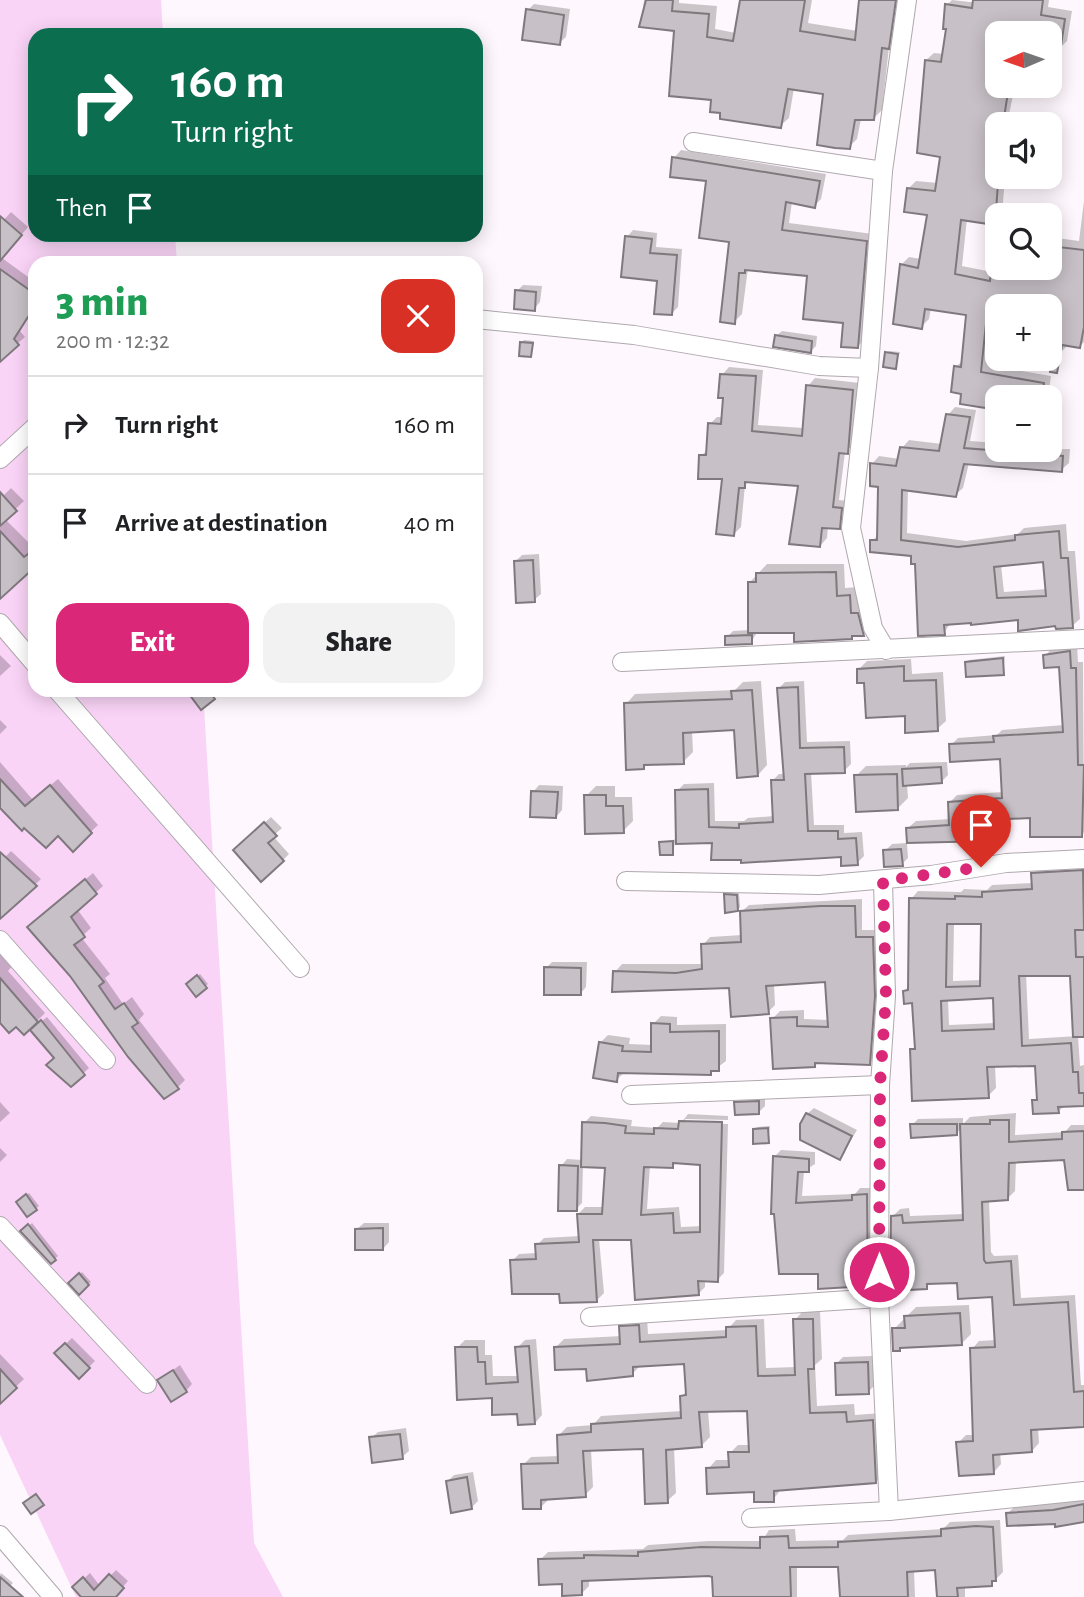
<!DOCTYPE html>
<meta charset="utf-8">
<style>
:root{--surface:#fff;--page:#f2f2f2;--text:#202124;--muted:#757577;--line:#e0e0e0;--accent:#db2777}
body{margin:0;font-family:"Alegreya Sans",sans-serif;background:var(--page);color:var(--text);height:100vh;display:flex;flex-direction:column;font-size:26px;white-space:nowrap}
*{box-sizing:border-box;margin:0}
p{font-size:23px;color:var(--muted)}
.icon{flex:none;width:38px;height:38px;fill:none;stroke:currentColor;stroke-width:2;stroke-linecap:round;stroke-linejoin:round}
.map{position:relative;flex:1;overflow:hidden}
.details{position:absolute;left:28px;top:256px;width:455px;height:441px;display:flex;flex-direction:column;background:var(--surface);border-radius:21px;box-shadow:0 4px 18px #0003}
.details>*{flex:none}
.guide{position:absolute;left:28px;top:28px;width:455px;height:214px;border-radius:21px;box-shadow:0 4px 18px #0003;background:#0b6e4f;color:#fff;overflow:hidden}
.needle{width:46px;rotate:268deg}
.buttons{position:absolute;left:985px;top:21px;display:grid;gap:14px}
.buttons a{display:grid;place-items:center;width:77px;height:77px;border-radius:14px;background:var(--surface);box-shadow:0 4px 18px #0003;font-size:35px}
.pin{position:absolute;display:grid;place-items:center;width:60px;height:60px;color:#fff;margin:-72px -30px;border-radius:50% 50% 50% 0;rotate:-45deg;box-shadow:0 0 7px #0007}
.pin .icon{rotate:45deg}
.me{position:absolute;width:77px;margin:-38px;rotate:0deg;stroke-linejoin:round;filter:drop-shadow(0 0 5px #0008)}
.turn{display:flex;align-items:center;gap:24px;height:147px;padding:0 28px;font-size:32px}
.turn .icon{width:91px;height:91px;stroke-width:2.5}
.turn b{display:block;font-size:49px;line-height:60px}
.then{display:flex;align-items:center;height:66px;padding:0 28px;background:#0003;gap:14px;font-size:26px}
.round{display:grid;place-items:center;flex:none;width:74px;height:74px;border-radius:21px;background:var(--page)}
.headline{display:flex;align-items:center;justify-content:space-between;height:119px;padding:0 28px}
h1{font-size:42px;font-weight:800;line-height:52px;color:#1e9e55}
.primary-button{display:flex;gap:14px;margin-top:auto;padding:14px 28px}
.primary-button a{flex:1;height:80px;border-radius:21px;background:var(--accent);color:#fff;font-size:28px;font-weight:800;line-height:80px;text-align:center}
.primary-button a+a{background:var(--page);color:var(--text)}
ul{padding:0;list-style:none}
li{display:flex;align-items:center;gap:21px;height:98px;padding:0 28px;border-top:2px solid var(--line)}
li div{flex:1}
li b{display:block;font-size:26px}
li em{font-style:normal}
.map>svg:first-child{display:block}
.green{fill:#fad4f7}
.shadow{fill:#0003;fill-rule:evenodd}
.building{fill:#c7c1c7;stroke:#7f797e;stroke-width:2;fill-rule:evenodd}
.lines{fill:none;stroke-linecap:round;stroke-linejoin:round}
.minor-casing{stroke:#afa9ae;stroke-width:20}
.minor{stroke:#fff;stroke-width:18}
.route{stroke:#db2777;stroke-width:12;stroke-dasharray:0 21.6}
</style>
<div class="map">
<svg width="1084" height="1597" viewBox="0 0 1084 1597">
<rect width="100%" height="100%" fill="#fef7fd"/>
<path class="green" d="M0 0H161L163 35H35V234L175 235 177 262H35V690H203L254 1543 283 1597H76L0 1435Z"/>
<g class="shadow">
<path d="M644 0H679V3L717 6 715 29 736 33 742 0H812L808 23 858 31 861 0H902L896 39 889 47 882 110 874 118 861 119 857 139 849 147 824 93 794 88 789 118 780 126 722 111 676 30 641 25Z"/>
<path d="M952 0 1024 8 1025 0H1049L1048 7 1072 11 1067 41 1059 49 1050 48V33H998V86H1015L1007 124H998L997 174 1005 177 1002 215H998L994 223 967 219 962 266 992 272 998 225V268H1050V237L1079 241 1084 201V342L1080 346 1069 344 1060 353 1050 351V306H998V342L990 341 988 365 1051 376 1048 397H998L963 393 956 367 963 360 968 314 931 308 929 319 921 327 901 265 909 257 921 259 929 214 908 189 916 181 938 183 942 156 926 60 934 53 944 54 948 28 947 5Z"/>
<path d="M534 4 570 9 566 37 559 43 528 10Z"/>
<path d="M681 150 826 174 821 199 814 206 792 202 789 223 873 234 865 339 857 347 845 321 808 275 748 268 742 314 734 322 722 321 731 241 708 179 674 158Z"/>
<path d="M1006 211 1042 215H1002Z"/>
<path d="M11 212 28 227 2 258 35 282V305L20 331 25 337 0 359V224Z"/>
<path d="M633 230 657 233 656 247 682 249 678 307 672 313 659 280 627 237Z"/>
<path d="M523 285 542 286 540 302 534 309 517 291Z"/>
<path d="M782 331 817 336 816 346 811 351 776 336Z"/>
<path d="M524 340 534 341 530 356 522 342Z"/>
<path d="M889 351 900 352 895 367 887 353Z"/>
<path d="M729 367 763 370 758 425 804 428 808 386 815 378 860 383 854 444 845 452 839 500 848 501 847 520 839 527 828 526 827 538 820 546 800 484 750 480 745 485 741 527 734 534 723 478 701 456 708 449 710 424 717 417H724L725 397 722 375Z"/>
<path d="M955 407 976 410 970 441 998 443V450L1070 449 1069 463 1061 470 969 463 963 488 955 495 908 489 907 533 966 541 1018 534 1024 528 1066 524 1068 551H1075L1080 619 1072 626 1020 618 972 621 951 622 944 633 913 555 872 541 879 534 880 486 872 464 879 456 900 459 902 448 909 440 942 444 948 415ZM1045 560 1047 589 1004 592 1001 565Z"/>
<path d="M11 488 24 501 5 519 35 549V565L0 597V499Z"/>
<path d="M539 554 541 594 534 600 516 561 522 555Z"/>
<path d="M767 564H844L845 588 859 587 873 625 864 634 852 637 795 631H758L751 642 727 637 733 631 750 630 749 583Z"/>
<path d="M1077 644 1078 662H1083L1084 832 1082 835 1032 816 995 818V832L988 840 908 828 916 821 951 819 950 802 957 795 1003 792 1001 757 951 745 958 738 997 735 1002 730 1064 725 1061 665 1045 656 1052 648Z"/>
<path d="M0 655 11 666 0 676Z"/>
<path d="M1005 656 1003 673 967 662 969 660Z"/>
<path d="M911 659 912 674 943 672 946 721 937 729 906 714 866 681 859 669 867 661Z"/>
<path d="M761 681 767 765 758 775 736 728 692 731 693 752 683 762 648 763 643 767 626 704 635 694 735 690 743 682Z"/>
<path d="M804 681 807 742 850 741 851 764 844 771 811 772 814 825H844V833L862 832 864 856 857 863 843 855 713 841 675 842 673 853 661 842 678 839 677 791 684 784 714 783 715 821H744L748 818 774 816 772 781 779 774H785L778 689 785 682Z"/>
<path d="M189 690H219L220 692 202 707Z"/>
<path d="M0 720 7 727 0 734Z"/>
<path d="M0 762 33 800 58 779 98 825 73 849 58 833 0 805Z"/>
<path d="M947 762 948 775 941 782 907 784 908 798 898 808 856 776 866 766 906 765V767L910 763Z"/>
<path d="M539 785 563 786 562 810 556 817 533 792Z"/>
<path d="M596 786H615V797H632L633 821 623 831 586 796Z"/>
<path d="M271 817 282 828 273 836 289 854 283 860 241 844Z"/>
<path d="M907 843 908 858 902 864 885 851 892 844Z"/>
<path d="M11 851 41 879 2 916 0 862Z"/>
<path d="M1084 864V1016L1072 975 1026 974 1029 1039 1078 1036 1080 1066 1084 1065V1104L1065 1105 1058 1112 1034 1101 1039 1096 1037 1064 995 1065 996 1088 988 1096 912 1050 916 1046 914 1002 904 991 910 986 911 899 918 891 961 892 964 889 987 890 992 885 1033 883V874L1041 866ZM954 922H983L982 980 953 981ZM995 997 996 1023 949 1025 948 999Z"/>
<path d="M93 873 103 886 77 909 91 928 81 937 110 974 105 978 123 1004 132 997 144 1014 139 1020 185 1080 178 1087 37 920Z"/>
<path d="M729 892 739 893 740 907 737 910 726 895Z"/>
<path d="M862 899V930H880L877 1056 869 1064 818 1062 814 1065 772 1019 780 1011 804 1010V1019L830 1020 827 980 774 984 775 1005 768 1012 731 986 615 972 622 964H704L703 945 710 937 742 935 741 912 749 905Z"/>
<path d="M0 950 14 964 8 971 45 1013 37 1021 17 1024 0 1020Z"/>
<path d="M552 962H587L586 987 580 994 546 968Z"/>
<path d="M200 974 208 984 196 994 189 984Z"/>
<path d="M661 1016 677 1017V1025L726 1024V1061L710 1073 625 1072 616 1080 600 1043 608 1035 630 1038 629 1044 653 1045V1024Z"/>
<path d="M47 1017 89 1068 71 1085 37 1025Z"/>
<path d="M765 1096V1106L759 1112 736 1103 742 1097Z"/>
<path d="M0 1102 10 1113 0 1122Z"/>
<path d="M814 1108 857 1130 840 1158 807 1114Z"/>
<path d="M1016 1113 1015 1135 1065 1132 1071 1125H1084V1188L1065 1158 1016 1161 1015 1191 1007 1199 989 1200 991 1252 994 1256 1018 1255 1021 1298 1075 1295 1081 1385H1084V1427L1038 1428 1039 1443 1032 1451 1000 1452 1001 1464 994 1472 958 1443 966 1435H974L972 1349 979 1341 997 1340 994 1295 959 1281 931 1282 926 1288 893 1216 900 1209 909 1208 910 1216 964 1214 962 1127 957 1133 912 1125 918 1119 963 1118V1124L970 1117Z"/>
<path d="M688 1114 728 1116V1120L685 1119V1123L728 1124 724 1273 717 1280H705V1287L698 1294 633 1239H599L604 1293 597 1300 561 1292 512 1261 519 1254 537 1253V1245L544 1238 580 1236 578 1214 585 1207H604L607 1166 583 1165 582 1203 576 1209 561 1166 567 1159 583 1160 584 1123 591 1116 632 1120 631 1126 657 1128 663 1122 681 1123ZM677 1161 702 1163V1226L681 1227 679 1207 647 1209 650 1165 672 1166Z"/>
<path d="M770 1126 768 1141 755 1130 757 1127Z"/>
<path d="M0 1148 7 1155 0 1162Z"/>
<path d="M781 1150 815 1152V1164L804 1171 802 1196 855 1194 860 1188H874V1277L867 1284 819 1273 774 1157Z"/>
<path d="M29 1193 39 1206 27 1215 21 1199Z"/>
<path d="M32 1223 58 1256 51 1262 23 1231Z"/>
<path d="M364 1223H389V1242L383 1249 357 1229Z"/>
<path d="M82 1272 91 1282 79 1292 71 1283Z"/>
<path d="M969 1305 971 1334 961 1344 902 1346 899 1349 894 1329 916 1307Z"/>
<path d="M803 1311H820L822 1359 815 1365 817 1406 854 1404 855 1415 881 1413 884 1474 876 1482 781 1489 773 1500 708 1469 716 1460H730V1453L738 1445H751L749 1409 708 1410 710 1437 702 1445 674 1448 676 1493 667 1501 645 1448 591 1449 593 1487 585 1495 549 1499 541 1507 523 1465 531 1457 560 1456 559 1435 567 1427 593 1425 601 1416 682 1411V1396L687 1391 686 1362 641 1365 632 1374 588 1379V1367L556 1347 564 1339 622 1336 621 1327 630 1319 647 1318 648 1334 727 1330 736 1320 764 1319 766 1368 797 1367 795 1320Z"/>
<path d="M72 1338 95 1361 79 1377 56 1353Z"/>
<path d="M536 1339 542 1415 535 1423 494 1397 457 1348 465 1340H485V1355H492L493 1376H519L517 1348 525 1340Z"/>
<path d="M0 1354 24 1379 0 1402Z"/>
<path d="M873 1356 874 1386 868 1392 837 1363 843 1357Z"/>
<path d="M180 1365 192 1384 186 1391 159 1380Z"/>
<path d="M406 1428 409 1451 402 1457 371 1438 378 1432Z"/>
<path d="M473 1472 478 1501 471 1508 448 1481 454 1475Z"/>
<path d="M1084 1499V1520L1057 1522 1008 1513 1016 1505Z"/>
<path d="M1000 1520 1003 1572 991 1584 965 1586V1597H939L937 1568 914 1570 915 1597H842L840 1565 797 1566V1597H715L714 1575 589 1579V1586L582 1593 563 1582 540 1560 548 1552 643 1549 648 1545 709 1541H762L769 1530 795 1529 796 1541 843 1540 848 1535 943 1529 950 1522Z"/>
<path d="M116 1570 128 1581 114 1597H85L75 1587 90 1573 100 1586Z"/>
<path d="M1 1573 13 1583 1 1595 0 1575Z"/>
</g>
<g class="building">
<path d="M646 0H673L672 11 709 14 707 37 733 41 740 0H805L800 31 855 40 859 0H896L889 49 882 48 874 120H855L850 149 835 148 817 145 823 94 788 89 781 128 720 119V113L710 112 711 100 669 96 674 31 639 27Z"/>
<path d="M973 0H1043L1041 15 1065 19 1058 65H1050V33H998V86H1009L1003 124H998V155H995L990 182 998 183 995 225 961 220 955 274 990 281 991 268H1050V246L1084 250V327L1080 348 1062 345 1057 373 1050 372V306H998V316L987 314 981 372 1044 383 1042 397H998V410L960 404 961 394 951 392 954 366 961 367 966 315 925 309 922 329 893 324 900 264 918 268 927 215 904 212 907 188 935 191 940 157 917 153 925 60 941 62 946 29H943L945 4 972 8Z"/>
<path d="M526 9 564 15 560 45 522 40Z"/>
<path d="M672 157 820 181 815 208 786 202 782 230 867 241 858 348 841 347 843 323 803 319 807 276 745 270V273H739L735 324 720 322 729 242 699 238 706 181 670 177Z"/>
<path d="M0 216 22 235 0 261Z"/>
<path d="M625 236 652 239 650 253 677 255 672 315 654 314 657 281 621 277Z"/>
<path d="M0 269 35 294V306L14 339 19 345 0 362Z"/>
<path d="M515 290 536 292 535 311 514 309Z"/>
<path d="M775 335 812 341 811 353 773 347Z"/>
<path d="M520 342 533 343 531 357 519 356Z"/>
<path d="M885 352 898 354 896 369 883 367Z"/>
<path d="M720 374 756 376 752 431 802 436 806 385 853 390 848 454 839 453 833 507 842 508 840 529 822 528 820 547 789 544 798 486 745 482V488H739L734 536 716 534 722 479H698L699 455H706L708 423 721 424 723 398H718Z"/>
<path d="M946 414 970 417 964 448 1063 456 1062 472 964 464 956 497 902 490 901 540 958 547 1015 540V535L1059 531 1061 558H1068L1073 628 1056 629 1055 626 1018 631V620L971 625V623L944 625 945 635 918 636 915 564H911V556L870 552V540H877L878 487 870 486V463L896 466 900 447 939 451ZM1043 562 1046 596 997 598 994 567Z"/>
<path d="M0 492 17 511 0 526Z"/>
<path d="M0 531 24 557 28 554 35 561V567L0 599Z"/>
<path d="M533 560 535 602 516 603 514 561Z"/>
<path d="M836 572 837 596 850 595 851 613H858L864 636H852V639L794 642V633H748V582H756V573Z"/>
<path d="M752 635V644L725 645V636Z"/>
<path d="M1070 651 1071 668H1076L1078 765H1084L1082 837H1030V818L987 820 989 841 907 843 906 828 949 825 948 802 1002 798 1000 759 950 762 949 744 994 742 993 736 1063 732 1059 667 1044 668 1043 655Z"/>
<path d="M1003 658 1004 675 966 677 965 662Z"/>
<path d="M904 666V681L936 680 938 731 905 733V716L866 718 864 683H857V669Z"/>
<path d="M798 687 800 748 844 747 845 773 805 774 808 831H838V839L856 838 858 865 841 866V857L741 863V860H711L712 843 676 844 675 790 708 789 709 827 739 828V824L773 822 771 780H784L777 688Z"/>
<path d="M186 690H208L215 699 201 710Z"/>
<path d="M752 690 758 776 737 778 734 730 683 733 684 764 644 765V769L626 770 624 703 732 699 731 691Z"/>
<path d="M941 767 942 783 903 786 902 769Z"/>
<path d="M897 774 898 810 856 812 854 775Z"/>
<path d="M0 779 25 806 50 785 92 833 73 852 58 836 46 848 24 828 22 831 0 808Z"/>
<path d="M531 791 558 792 556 818 530 817Z"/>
<path d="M584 795H606V806H623L624 833 585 834Z"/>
<path d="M264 822 277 836 268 843 284 861 261 882 233 850Z"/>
<path d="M673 841V855H660L659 842Z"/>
<path d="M901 849 903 866 884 867 883 850Z"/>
<path d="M0 852 37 886 0 919Z"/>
<path d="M1083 870 1084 930H1075L1076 957H1084V1037H1073L1070 976H1019L1022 1046 1071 1043 1073 1072H1078L1079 1093H1084V1106L1058 1107 1059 1113 1033 1114 1032 1100H1037L1035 1066 987 1067 989 1098 912 1101 910 1049H915L912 1003 904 1004 903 991 908 990 909 898 955 899V896L982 897V892L1032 889 1031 873ZM947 924H981L980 986 946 987ZM993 998 994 1029 942 1031 941 1001Z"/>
<path d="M85 879 97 894 71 917 85 937 74 945 104 982 99 986 115 1009 124 1003 138 1023 132 1027 179 1089 164 1099 128 1057 70 976 27 927Z"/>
<path d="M724 894 737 895 738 911 725 913Z"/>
<path d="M820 906H855L856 937H873L875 996 870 1065 815 1063V1067L773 1069 770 1018 797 1017V1026L828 1027 825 982 766 986 769 1014 731 1017 729 988 612 992 613 971 676 973 702 969 701 944 741 942 740 911Z"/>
<path d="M544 967 581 968V995H544Z"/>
<path d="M197 975 207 988 196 997 186 984Z"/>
<path d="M0 978 38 1022 24 1035 16 1027 9 1033 0 1023Z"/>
<path d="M41 1020 85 1075 71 1087 46 1065 54 1058 30 1030Z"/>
<path d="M651 1023 670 1024V1032L719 1031V1071H711V1075L618 1073 617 1082 593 1078 599 1042 623 1046 622 1051 651 1052Z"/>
<path d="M759 1101V1114L735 1115 734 1102Z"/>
<path d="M806 1113 852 1136 840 1160 800 1140V1124Z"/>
<path d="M990 1120H1009V1142L1062 1139V1132L1084 1131V1190H1068L1064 1160 1009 1163 1008 1200 982 1202 984 1260 986 1263 1011 1261 1014 1305 1068 1302 1074 1392 1084 1391V1427L1031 1430 1032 1452 993 1455 994 1474 959 1476 956 1442 973 1441 970 1348 995 1347 992 1297 958 1299 957 1283 927 1284V1289L890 1291 891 1216 902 1215 903 1223 963 1220 960 1124H990Z"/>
<path d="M679 1121 722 1122 718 1282 698 1281 699 1295 635 1300 631 1240H593L597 1302 560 1303 559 1294H512L510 1260 536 1259 535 1244 579 1242 577 1214H602L605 1168 581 1167 582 1122 605 1123 626 1126 625 1133 654 1134V1128L678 1129ZM673 1163 700 1165V1232L674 1233 673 1213 641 1215 644 1167 673 1168Z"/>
<path d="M910 1124H957V1135L911 1138Z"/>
<path d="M768 1128 769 1143 753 1144V1129Z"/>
<path d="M773 1156 809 1159V1172H798L796 1203 852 1200V1195L867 1194 868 1286 818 1289V1274H779L774 1214H771Z"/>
<path d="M559 1165 578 1166 577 1211H558Z"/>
<path d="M26 1194 37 1210 27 1217 16 1202Z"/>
<path d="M28 1224 56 1260 51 1264 20 1231Z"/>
<path d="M383 1228V1250H355V1229Z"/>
<path d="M79 1273 89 1285 79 1295 68 1283Z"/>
<path d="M960 1313 962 1345 900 1348V1351H893L892 1328H905L904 1316Z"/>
<path d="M793 1319H813L814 1369H808L810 1413 846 1412 847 1422 873 1420 876 1483 774 1491V1502H754V1492L707 1494 706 1468 729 1467 728 1452H749L747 1411 699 1412 702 1447 666 1450 668 1503 645 1504 643 1449 583 1451 586 1497 541 1500V1509H523L521 1464 558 1463 557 1435 591 1432V1424L681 1418 680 1396 686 1395 684 1364 633 1367V1376L587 1381 586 1369 555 1370 554 1347 620 1344 619 1326 639 1325 640 1342 726 1337V1327L756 1326 758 1376 795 1375Z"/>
<path d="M65 1343 90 1368 79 1379 54 1353Z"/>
<path d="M529 1346 535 1424 518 1425 517 1414 492 1415V1398L457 1400 455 1347H477L478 1362H485L486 1384 518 1382 515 1347Z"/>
<path d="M868 1362 869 1394 836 1395 835 1363Z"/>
<path d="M0 1369 17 1388 0 1404Z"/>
<path d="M173 1370 187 1392 171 1402 157 1380Z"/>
<path d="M400 1434 403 1459 372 1463 369 1437Z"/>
<path d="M467 1477 472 1509 451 1513 446 1481Z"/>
<path d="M36 1494 44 1505 31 1514 23 1503Z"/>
<path d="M1084 1504V1522L1055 1527V1524L1007 1526 1006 1513 1053 1510Z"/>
<path d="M976 1526 993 1527 996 1581H992V1586L957 1588 958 1597H937L935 1570 907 1572 908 1597H840L838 1567H790L791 1597H713L712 1577 709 1576 582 1581V1595L562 1596V1584L539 1585 538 1559 584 1558V1555L638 1556V1552L701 1547 760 1548V1537L788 1536 789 1548 838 1547V1542L941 1536V1529Z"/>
<path d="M109 1574 124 1588 116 1597H81L72 1587 83 1577 94 1590Z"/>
<path d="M0 1577 23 1597H0Z"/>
</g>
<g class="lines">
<defs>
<g id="minor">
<path d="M693 142 883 171"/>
<path d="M476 319 634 335 819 366 869 368"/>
<path d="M0 459 35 427"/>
<path d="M0 623 35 664"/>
<path d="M886 650 873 628 851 528 869 368 883 171 907 0"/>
<path d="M622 662 1084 639"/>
<path d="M57 690 300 968"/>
<path d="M626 881 819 885 931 875 1006 863 1084 859"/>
<path d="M883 881 886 996 880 1085 879 1298 889 1511"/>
<path d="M0 940 106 1060"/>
<path d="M631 1095 880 1085"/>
<path d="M0 1226 147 1384"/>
<path d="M590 1317 879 1298"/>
<path d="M751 1518 889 1511 1084 1491"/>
<path d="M0 1535 53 1597"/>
</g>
</defs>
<use href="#minor" class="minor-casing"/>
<use href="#minor" class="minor"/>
</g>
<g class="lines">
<path class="route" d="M879 1272 880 1085 886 996 883 881 981 867"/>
</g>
</svg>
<div class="buttons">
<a><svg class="needle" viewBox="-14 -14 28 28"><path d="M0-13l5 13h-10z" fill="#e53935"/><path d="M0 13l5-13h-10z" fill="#757577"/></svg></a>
<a><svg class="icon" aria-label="sound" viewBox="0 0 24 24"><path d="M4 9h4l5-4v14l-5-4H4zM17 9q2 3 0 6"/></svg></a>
<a><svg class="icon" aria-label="search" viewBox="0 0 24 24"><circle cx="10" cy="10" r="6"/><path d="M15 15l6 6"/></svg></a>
<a>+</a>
<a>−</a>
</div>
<div class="pin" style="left:981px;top:867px;background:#d93025"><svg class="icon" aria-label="arrive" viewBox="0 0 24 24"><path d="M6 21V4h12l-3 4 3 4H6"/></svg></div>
<svg class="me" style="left:879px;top:1272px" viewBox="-20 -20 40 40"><circle r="17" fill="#db2777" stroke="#fff" stroke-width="3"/><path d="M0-11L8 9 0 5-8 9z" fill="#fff"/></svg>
<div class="guide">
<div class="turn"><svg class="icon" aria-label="right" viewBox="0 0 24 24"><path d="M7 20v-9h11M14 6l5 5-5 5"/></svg><div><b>160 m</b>Turn right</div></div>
<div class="then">Then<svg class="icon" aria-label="arrive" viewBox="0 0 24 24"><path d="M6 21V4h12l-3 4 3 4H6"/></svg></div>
</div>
<section class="details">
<div class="headline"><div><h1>3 min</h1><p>200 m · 12:32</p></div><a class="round" style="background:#d93025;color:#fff"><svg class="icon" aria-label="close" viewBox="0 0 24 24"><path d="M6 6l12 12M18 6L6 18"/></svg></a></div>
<ul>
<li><svg class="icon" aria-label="right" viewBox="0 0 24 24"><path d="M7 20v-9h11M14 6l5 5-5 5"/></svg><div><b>Turn right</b></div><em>160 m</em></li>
<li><svg class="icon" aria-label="arrive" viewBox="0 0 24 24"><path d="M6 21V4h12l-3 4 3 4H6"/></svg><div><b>Arrive at destination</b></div><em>40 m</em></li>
</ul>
<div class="primary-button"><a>Exit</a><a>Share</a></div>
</section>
</div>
